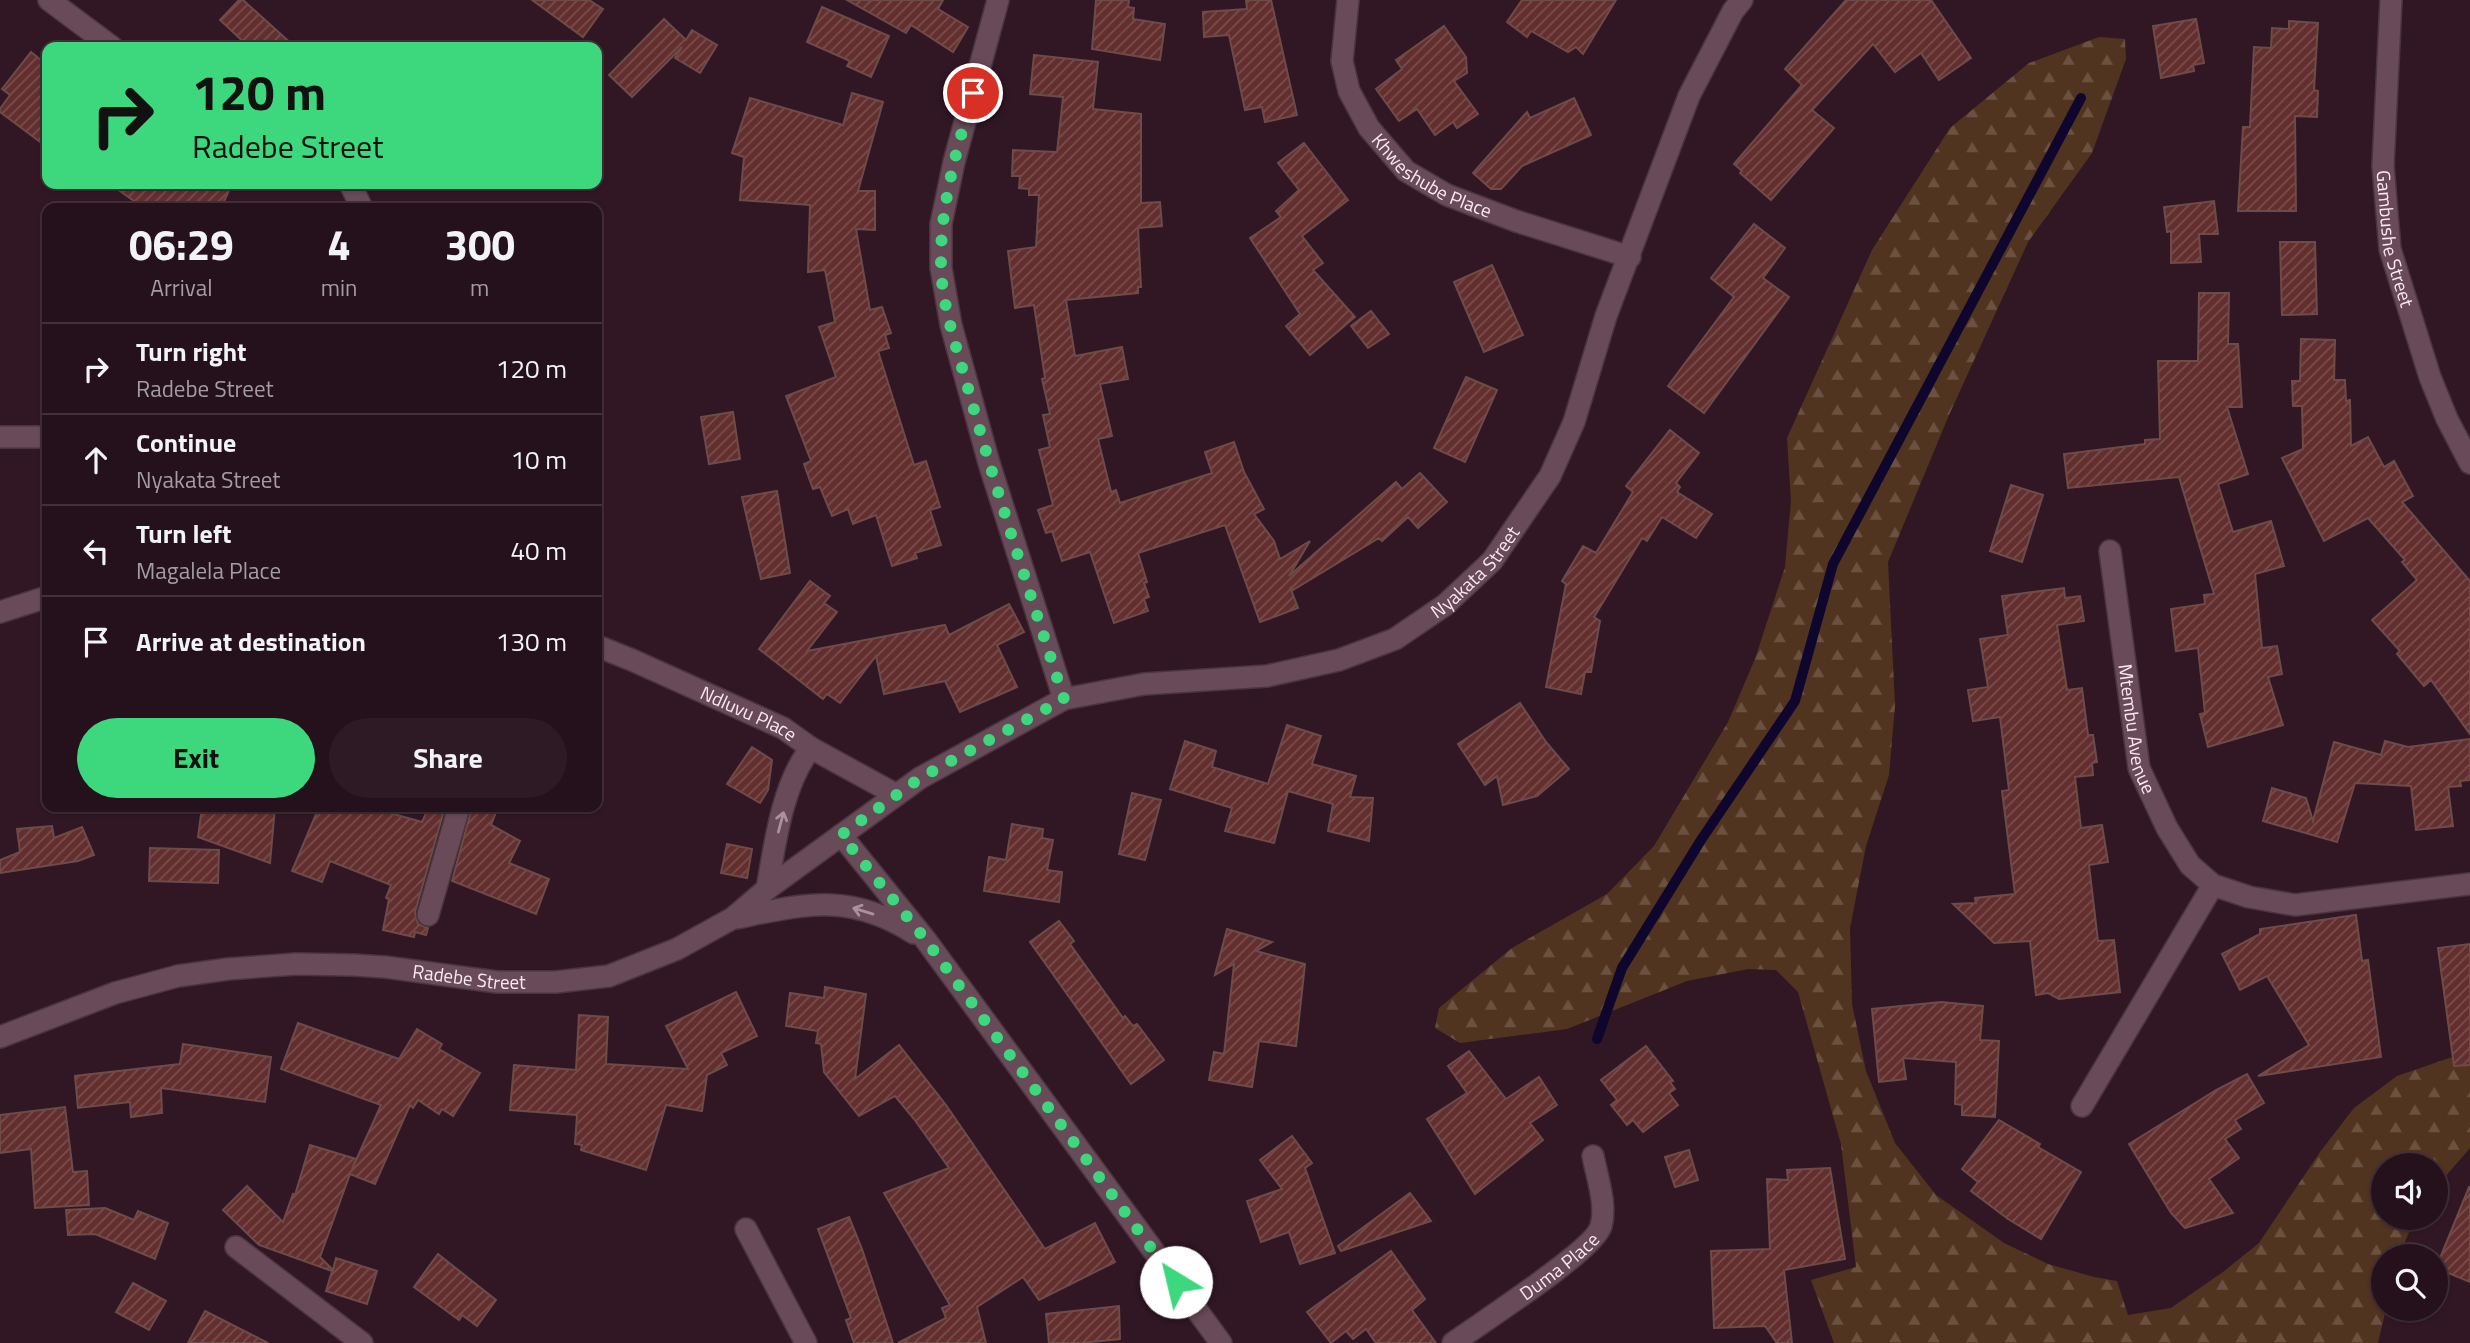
<!DOCTYPE html>
<style>
:root{--surface:#25111b;--page:#2d1a24;--text:#f1f3f6;--muted:#a39da3;--line:#42313a;--accent:#3dd77e}
body{margin:0;font-family:"Titillium Web",sans-serif;background:var(--page);color:var(--text);height:100vh;display:flex;flex-direction:column;font-size:26px;white-space:nowrap}
*{box-sizing:border-box;margin:0}
p{font-size:23px;color:var(--muted)}
.icon{flex:none;width:38px;height:38px;fill:none;stroke:currentColor;stroke-width:2;stroke-linecap:round;stroke-linejoin:round}
.map{position:relative;flex:1;overflow:hidden}
.drawer{position:absolute;left:42px;top:203px;width:560px;height:609px;display:flex;flex-direction:column;background:var(--surface);border-radius:14px;box-shadow:0 2px 5px #0004,0 0 0 2px var(--line)}
.drawer>*{flex:none}
.hud{position:absolute;left:42px;top:42px;width:560px;height:147px;border-radius:14px;box-shadow:0 2px 5px #0004,0 0 0 2px var(--line);background:#3dd77e;color:#111;overflow:hidden}
.fabs{position:absolute;left:2371px;top:1153px;display:grid;gap:14px}
.fabs a{display:grid;place-items:center;width:77px;height:77px;border-radius:50%;background:var(--surface);box-shadow:0 2px 5px #0004,0 0 0 2px var(--line);font-size:35px}
.pin{position:absolute;display:grid;place-items:center;width:60px;height:60px;color:#fff;margin:-30px;border:4px solid #fff;border-radius:50%;box-shadow:0 2px 7px #0007}
.me{position:absolute;width:77px;margin:-38px;rotate:324deg;stroke-linejoin:round;filter:drop-shadow(0 0 5px #0008)}
.turn{display:flex;align-items:center;gap:24px;height:147px;padding:0 35px;font-size:32px}
.turn .icon{width:91px;height:91px;stroke-width:2.5}
.turn b{display:block;font-size:49px;line-height:60px}
.eta{display:flex;justify-content:space-evenly;align-items:center;height:119px;text-align:center}
.eta b{font-size:42px;font-weight:700;line-height:49px}
.button{display:flex;gap:14px;margin-top:auto;padding:14px 35px}
.button a{flex:1;height:80px;border-radius:42px;background:var(--accent);color:#111;font-size:28px;font-weight:700;line-height:80px;text-align:center}
.button a+a{background:var(--page);color:var(--text)}
ul{padding:0;list-style:none}
li{display:flex;align-items:center;gap:21px;height:91px;padding:0 35px;border-top:2px solid var(--line)}
li div{flex:1}
li b{display:block;font-size:26px}
li em{font-style:normal}
.map>svg:first-child{display:block}
.forest{fill:url(#forest-firs)}
.lines{fill:none;stroke-linecap:round;stroke-linejoin:round}
.stream{stroke:#0e062d;stroke-width:10}
.building{fill:url(#building-hatch);stroke:#6d4b49;stroke-width:2}
.street-casing{stroke:#4a353f;stroke-width:24}
.street{stroke:#684a58;stroke-width:21}
.oneway{stroke:#aa919c}
.route{stroke:#3dd77e;stroke-width:12;stroke-dasharray:0 21.6}
.labels{text-anchor:middle;stroke-width:5;stroke-linejoin:round;paint-order:stroke}
.street-label{font-size:19px;fill:#fbe8f0;stroke:#270e1b}
</style>
<div class="map">
<svg width="2470" height="1343" viewBox="0 0 2470 1343">
<defs>
<pattern id="forest-firs" width="22" height="20" patternUnits="userSpaceOnUse" patternTransform="scale(1.75)"><rect width="22" height="20" fill="#51341f"/><path d="M5 1l3.5 6h-7zM16 11l3.5 6h-7z" fill="#6b5140"/></pattern>
<pattern id="building-hatch" width="6" height="6" patternUnits="userSpaceOnUse" patternTransform="scale(1.75)"><rect width="6" height="6" fill="#632f2e"/><path d="M-1 1l2-2M0 6l6-6M5 7l2-2" fill="none" stroke="#7a4d4d"/></pattern>
</defs>
<rect width="100%" height="100%" fill="#311724"/>
<path class="forest" d="M2099 37 2125 39 2126 59 2092 153 2028 242 1949 415 1888 562 1895 706 1889 775 1866 846 1850 928 1852 1004 1866 1071 1895 1143 1936 1195 2004 1243 2048 1264 2094 1277 2117 1281 2128 1315 2171 1308 2223 1272 2259 1243 2320 1152 2354 1108 2397 1076 2470 1051V1148L2436 1187V1166H2384V1218H2415L2399 1256H2384V1309H2386L2378 1343H1834L1811 1280 1856 1267 1841 1144 1798 992 1776 970 1748 969 1687 981 1567 1029 1460 1043 1435 1028 1439 1008 1512 948 1607 894 1654 846 1728 722 1755 659 1785 567 1791 501 1787 438 1872 250 1950 128 2029 63Z"/>
<g class="lines">
<path class="stream" d="M1597 1039 1622 968 1701 840 1795 701 1833 564 2081 98"/>
</g>
<g class="building">
<path d="M239 0H243L295 47H249L220 20Z"/>
<path d="M532 0H589L603 9 583 37Z"/>
<path d="M847 0H943L938 9 968 27 953 52 911 25 906 33Z"/>
<path d="M1096 0H1129L1128 7 1134 8 1133 19 1165 24 1160 60 1092 49Z"/>
<path d="M1246 0H1271L1297 115 1265 122 1262 107 1245 110 1229 35 1204 37 1203 12 1247 9Z"/>
<path d="M1522 0H1616L1583 54 1576 47 1568 52 1531 31 1527 37 1507 22Z"/>
<path d="M1846 0H1931L1971 58 1939 80 1921 53 1895 72 1873 44 1812 110 1834 128 1771 200 1740 173 1742 171 1734 164 1802 85 1785 69Z"/>
<path d="M822 7 889 36 871 77 847 66 850 61 807 42Z"/>
<path d="M664 19 686 40 692 30 717 45 700 73 675 58 682 47 632 97 609 75Z"/>
<path d="M2196 19 2204 63 2193 65 2194 71 2161 78 2153 26Z"/>
<path d="M2289 21 2318 23 2314 90 2318 91 2317 117 2295 116 2296 211H2238L2243 127H2250L2254 47 2271 48 2272 28 2289 29Z"/>
<path d="M1444 26 1466 57 1467 73 1454 81 1478 114 1457 128 1453 122 1435 135 1417 109 1399 121 1376 89 1402 69 1396 60Z"/>
<path d="M31 52 47 65V147L0 112V109L10 95 2 89Z"/>
<path d="M1034 55 1098 62 1093 109 1141 114V203L1160 202 1162 226 1138 228 1141 287H1138V293L1066 300 1075 356 1122 347 1128 379 1100 384 1112 436 1098 439 1111 492 1116 490 1120 503 1212 473 1205 452 1234 442 1244 472 1264 509 1254 514 1274 541 1280 559 1310 541 1289 576 1396 482 1402 489 1420 473 1447 502 1418 528 1408 517 1382 541 1379 538 1293 590 1290 587 1298 608 1260 622 1225 525 1138 553 1147 582 1144 583 1149 597 1144 599 1148 611 1114 623 1090 552 1062 561 1052 531 1046 533 1038 510 1053 505 1039 450 1050 447 1043 415 1050 414 1042 379 1045 378 1034 305 1015 308 1008 251 1036 247 1039 195H1029V189L1019 188 1020 176H1012L1013 150 1057 152 1063 97 1030 94Z"/>
<path d="M852 93 883 102 858 191H875V230L856 229 870 310 882 307 891 333 885 335 889 348 878 351 914 465 926 461 940 507 930 510 941 545 915 553 917 558 892 566 876 515 853 524 848 509 832 516 820 487 813 489 804 464 811 461 786 396 836 377 819 327 835 322 825 270 808 272 810 205 740 200 744 157 732 153 750 98 843 125Z"/>
<path d="M1574 98 1591 135 1522 166 1501 189H1491L1473 173 1527 112 1530 118Z"/>
<path d="M1304 143 1348 200 1302 236 1323 263 1313 270 1355 317 1310 355 1286 326 1300 314 1250 238 1281 217 1276 211 1299 190 1278 163Z"/>
<path d="M110 184H232L221 208H144Z"/>
<path d="M2214 201 2218 234H2199L2201 262 2171 263V231L2167 232 2164 207Z"/>
<path d="M1754 224 1785 248 1763 278 1789 297 1704 413 1668 386 1734 297 1711 278Z"/>
<path d="M2280 242H2315L2317 314 2282 315Z"/>
<path d="M1492 265 1523 335 1484 352 1454 282Z"/>
<path d="M2199 293H2229L2228 344H2238L2242 407H2227L2248 474 2218 484 2233 532 2271 521 2284 566 2255 574 2262 648 2277 646 2282 674 2268 677 2283 725 2208 747 2200 714 2205 713 2198 648 2176 651 2171 609 2205 604 2204 595 2214 594 2179 477 2068 488 2064 454 2145 444V440L2160 439 2158 361H2198Z"/>
<path d="M1371 311 1389 334 1368 348 1351 326Z"/>
<path d="M2301 339 2335 340 2334 380H2345L2346 401 2350 400 2351 446 2368 437 2384 467 2394 461 2413 496 2402 502 2470 581V734L2431 680 2424 686 2397 654 2400 651 2372 620 2417 580 2402 562 2405 560 2368 518 2324 541 2282 458 2303 449 2302 406H2293L2292 381H2300Z"/>
<path d="M1466 377 1497 390 1465 462 1434 448Z"/>
<path d="M733 412 740 459 709 464 701 417Z"/>
<path d="M1670 430 1699 453 1676 483 1680 487 1677 492 1712 514 1696 538 1662 517 1647 541 1642 538 1594 617 1600 621 1591 672H1585L1581 694 1546 687 1566 584 1562 581 1583 546 1596 553 1633 492 1626 486Z"/>
<path d="M2011 485 2043 495 2022 562 1990 551Z"/>
<path d="M777 491 790 573 761 579 742 497Z"/>
<path d="M810 581 830 596 824 603 837 612 807 651 945 625 949 635 1009 604 1024 632 997 645 1017 687 960 712 945 681 884 694 876 656 840 703 827 694 823 699 759 649Z"/>
<path d="M2064 588 2065 598 2080 596 2084 621 2057 625 2067 690 2082 688 2088 735H2093L2097 762 2092 763 2093 775 2075 777 2081 828 2102 825 2108 862 2089 865 2098 941 2114 940 2120 992 2059 999 2048 993 2036 995 2030 941 1994 943 1953 904 1976 903 1975 898 2015 894 2002 791 2009 790 2000 717 1973 721 1968 690 1988 687 1980 639 2008 635 2002 596Z"/>
<path d="M1520 703 1546 742 1569 769 1537 796 1503 805 1497 776 1485 785 1458 744Z"/>
<path d="M1287 725 1321 736 1312 764 1356 776 1350 797 1373 798 1369 841 1328 831 1333 804 1288 791 1274 843 1225 831 1232 808 1170 789 1185 741 1216 751 1212 767 1268 784Z"/>
<path d="M2470 739V780L2460 781 2461 786 2448 787 2453 826 2416 830 2411 786 2355 783 2337 842 2263 821 2272 788 2306 798 2313 821 2334 742 2381 755 2385 741 2408 747Z"/>
<path d="M752 747 772 760 768 790 760 803 727 784Z"/>
<path d="M1132 793 1161 800 1145 860 1119 854Z"/>
<path d="M202 807H275L270 863 198 837Z"/>
<path d="M319 807H369L422 822 429 807H445L415 912 418 924 428 928 426 935 415 932 414 937 383 930 389 899 386 898 391 885 330 861 322 882 292 871Z"/>
<path d="M472 807H498L491 825 520 841 509 863 549 879 536 914 452 881Z"/>
<path d="M1012 824 1043 829 1042 838 1053 840 1047 870 1062 872 1059 902 984 891 989 857 1006 860Z"/>
<path d="M52 826 54 838 82 827 94 855 78 861 0 873V860L20 852 17 829Z"/>
<path d="M727 844 752 849 747 878 721 873Z"/>
<path d="M150 848 219 850 218 883 149 881Z"/>
<path d="M2356 915 2362 961 2368 960 2381 1057 2258 1076 2309 1045 2267 976 2240 990 2222 954 2260 934V929Z"/>
<path d="M1059 921 1074 941 1070 944 1123 1018 1125 1016 1133 1026 1137 1024 1164 1060 1131 1084 1030 942Z"/>
<path d="M1227 929 1272 942 1256 951 1305 964 1296 1046 1259 1041 1252 1087 1209 1080 1214 1052 1224 1054 1234 964 1215 975Z"/>
<path d="M2470 944V1065L2454 1066 2438 948Z"/>
<path d="M825 987 866 994 855 1079 899 1045 946 1105 1045 1249 1095 1223 1115 1262 1039 1300 1023 1277 977 1307 986 1343H898L946 1318 942 1308 950 1305 884 1193 949 1168 914 1119 895 1096 859 1116 824 1072 821 1044 816 1043 818 1031 786 1026 790 993 824 998Z"/>
<path d="M736 992 757 1036 721 1053 727 1065 707 1075 702 1111 666 1105 646 1170 581 1150 582 1145 575 1144 577 1115 510 1110 514 1065 576 1070 579 1015 608 1017 606 1064 688 1069 666 1026Z"/>
<path d="M1941 1002 1983 1006 1980 1040 1999 1041 1995 1117 1962 1115V1105L1955 1104 1956 1062 1903 1058 1906 1079 1879 1082 1872 1009Z"/>
<path d="M298 1023 399 1059 417 1029 442 1044 439 1049 480 1073 453 1116 442 1109 439 1114 418 1100 413 1108 410 1105 375 1184 350 1174 320 1257 333 1270 336 1258 377 1271 367 1304 326 1291 332 1271 259 1245 223 1210 247 1186 283 1222 293 1194 295 1195 310 1145 356 1159 352 1169 381 1105 281 1069Z"/>
<path d="M183 1044 271 1057 265 1102 161 1088 162 1113 131 1117 130 1102 78 1108 75 1076 180 1064Z"/>
<path d="M1646 1046 1673 1081 1670 1082 1675 1089 1669 1093 1678 1105 1643 1132 1633 1120 1627 1125 1611 1105 1617 1100 1601 1080Z"/>
<path d="M1469 1051 1506 1099 1539 1077 1557 1105 1530 1123 1543 1140 1475 1194 1427 1119 1467 1093 1448 1066Z"/>
<path d="M2247 1074 2264 1103 2235 1120 2241 1129 2225 1139 2239 1158 2209 1179 2233 1213 2185 1228 2171 1213 2129 1144 2216 1090Z"/>
<path d="M65 1107 73 1172 87 1171 89 1205 35 1208 31 1149 0 1153V1115Z"/>
<path d="M1999 1120 2040 1144 2038 1147 2081 1172 2041 1239 2008 1219 1971 1191 1978 1182 1962 1169Z"/>
<path d="M1292 1136 1312 1163 1305 1168 1335 1253 1300 1264 1289 1232 1261 1242 1247 1201 1282 1189 1260 1160Z"/>
<path d="M1689 1150 1698 1180 1675 1187 1665 1157Z"/>
<path d="M1830 1168 1845 1259 1784 1270 1792 1343H1777L1765 1326 1714 1328 1711 1251 1770 1249 1767 1179 1788 1180 1787 1170Z"/>
<path d="M2469 1187H2470V1282L2436 1268Z"/>
<path d="M1410 1193 1431 1221 1341 1251 1338 1246Z"/>
<path d="M105 1208 134 1220 138 1211 168 1223 155 1259 95 1234 68 1235 66 1210Z"/>
<path d="M849 1217 862 1249 893 1343H854L846 1320 851 1318 818 1229Z"/>
<path d="M1391 1251 1425 1299 1412 1310 1436 1343H1376L1366 1329 1353 1339 1346 1331 1331 1343 1307 1312Z"/>
<path d="M438 1254 496 1300 477 1326 462 1315 459 1320 414 1287Z"/>
<path d="M133 1283 166 1301 149 1330 116 1312Z"/>
<path d="M1119 1306 1120 1339 1081 1343H1049L1046 1314Z"/>
<path d="M205 1311 268 1343H188Z"/>
</g>
<g class="lines">
<defs>
<g id="street">
<path d="M49 0 112 47"/>
<path d="M998 0 954 162 941 224V268L951 325 989 463 1064 699"/>
<path id="s1" d="M1348 0 1342 61 1349 91 1369 128 1406 171 1447 195 1516 221 1630 257"/>
<path id="s2" d="M2391 0 2383 166 2390 249 2430 377 2447 419 2470 463"/>
<path d="M350 184 362 208"/>
<path d="M0 437H47"/>
<path id="s3" d="M2110 551 2139 768 2167 828 2190 865 2213 885 2249 897 2295 905 2470 884"/>
<path d="M0 612 47 597"/>
<path id="s4" d="M597 646 632 660 783 728 811 748 895 794"/>
<path d="M841 835 925 939 1221 1343"/>
<path d="M767 889C775 844 782 784 811 748"/>
<path d="M428 915 459 807"/>
<path d="M736 918C806 904 849 892 914 933"/>
<path id="s5" d="M0 1037 115 993 178 976 228 969 296 964 353 965 385 967 497 982H556L609 976 677 949 733 918 767 889 920 778 1064 699 1144 684 1267 676 1339 660 1395 639 1445 605 1492 561 1550 476 1574 422 1606 316 1689 96 1733 11 1742 0"/>
<path d="M2082 1106 2213 885"/>
<path d="M746 1229 806 1343"/>
<path d="M236 1247 362 1343"/>
<path id="s6" d="M1453 1343C1479 1324 1595 1250 1601 1226 1607 1205 1597 1177 1593 1156"/>
</g>
</defs>
<use href="#street" class="street-casing"/>
<use href="#street" class="street"/>
</g>
<defs><path id="oneway-shaft" d="M-6 0H5M1.5-3L5.5 0L1.5 3" fill="none" stroke-width="1.6" stroke-linecap="round" stroke-linejoin="round" transform="scale(1.75)"/></defs>
<g class="oneway">
<use href="#oneway-shaft" transform="translate(781 822) rotate(-75)"/>
<use href="#oneway-shaft" transform="translate(863 911) rotate(-163)"/>
</g>
<g class="lines">
<path class="route" d="M973 93C957 149 940 205 941 264 941 306 960 358 971 399 999 500 1032 599 1064 699L920 778 841 835 925 939 1176 1282"/>
</g>
<g class="labels">
<g class="street-label">
<text dy="7" stroke="none"><textPath href="#s1" startOffset="215">Khweshube Place</textPath></text>
<text dy="7" stroke="none"><textPath href="#s2" startOffset="240">Gambushe Street</textPath></text>
<text dy="7" stroke="none"><textPath href="#s5" startOffset="1600">Nyakata Street</textPath></text>
<text dy="7" stroke="none"><textPath href="#s4" startOffset="166">Ndluvu Place</textPath></text>
<text dy="7" stroke="none"><textPath href="#s3" startOffset="180">Mtembu Avenue</textPath></text>
<text dy="7" stroke="none"><textPath href="#s5" startOffset="481">Radebe Street</textPath></text>
<text dy="7" stroke="none"><textPath href="#s6" startOffset="131">Duma Place</textPath></text>
</g>
</g>
</svg>
<div class="fabs">
<a><svg class="icon" aria-label="sound" viewBox="0 0 24 24"><path d="M4 9h4l5-4v14l-5-4H4zM17 9q2 3 0 6"/></svg></a>
<a><svg class="icon" aria-label="search" viewBox="0 0 24 24"><circle cx="10" cy="10" r="6"/><path d="M15 15l6 6"/></svg></a>
</div>
<div class="pin" style="left:973px;top:93px;background:#d93025"><svg class="icon" aria-label="arrive" viewBox="0 0 24 24"><path d="M6 21V4h12l-3 4 3 4H6"/></svg></div>
<svg class="me" style="left:1176px;top:1282px" viewBox="-20 -20 40 40"><circle r="19" fill="#fff"/><path d="M0-13L10 11 0 6-10 11z" fill="#3dd77e"/></svg>
<div class="hud">
<div class="turn"><svg class="icon" aria-label="right" viewBox="0 0 24 24"><path d="M7 20v-9h11M14 6l5 5-5 5"/></svg><div><b>120 m</b>Radebe Street</div></div>
</div>
<section class="drawer">
<div class="eta">
<div><b>06:29</b><p>Arrival</p></div>
<div><b>4</b><p>min</p></div>
<div><b>300</b><p>m</p></div>
</div>
<ul>
<li><svg class="icon" aria-label="right" viewBox="0 0 24 24"><path d="M7 20v-9h11M14 6l5 5-5 5"/></svg><div><b>Turn right</b><p>Radebe Street</p></div><em>120 m</em></li>
<li><svg class="icon" aria-label="ahead" viewBox="0 0 24 24"><path d="M12 20V5M6 11l6-6 6 6"/></svg><div><b>Continue</b><p>Nyakata Street</p></div><em>10 m</em></li>
<li><svg class="icon" aria-label="left" viewBox="0 0 24 24"><path d="M17 20v-9H6M10 6l-5 5 5 5"/></svg><div><b>Turn left</b><p>Magalela Place</p></div><em>40 m</em></li>
<li><svg class="icon" aria-label="arrive" viewBox="0 0 24 24"><path d="M6 21V4h12l-3 4 3 4H6"/></svg><div><b>Arrive at destination</b></div><em>130 m</em></li>
</ul>
<div class="button"><a>Exit</a><a>Share</a></div>
</section>
</div>
